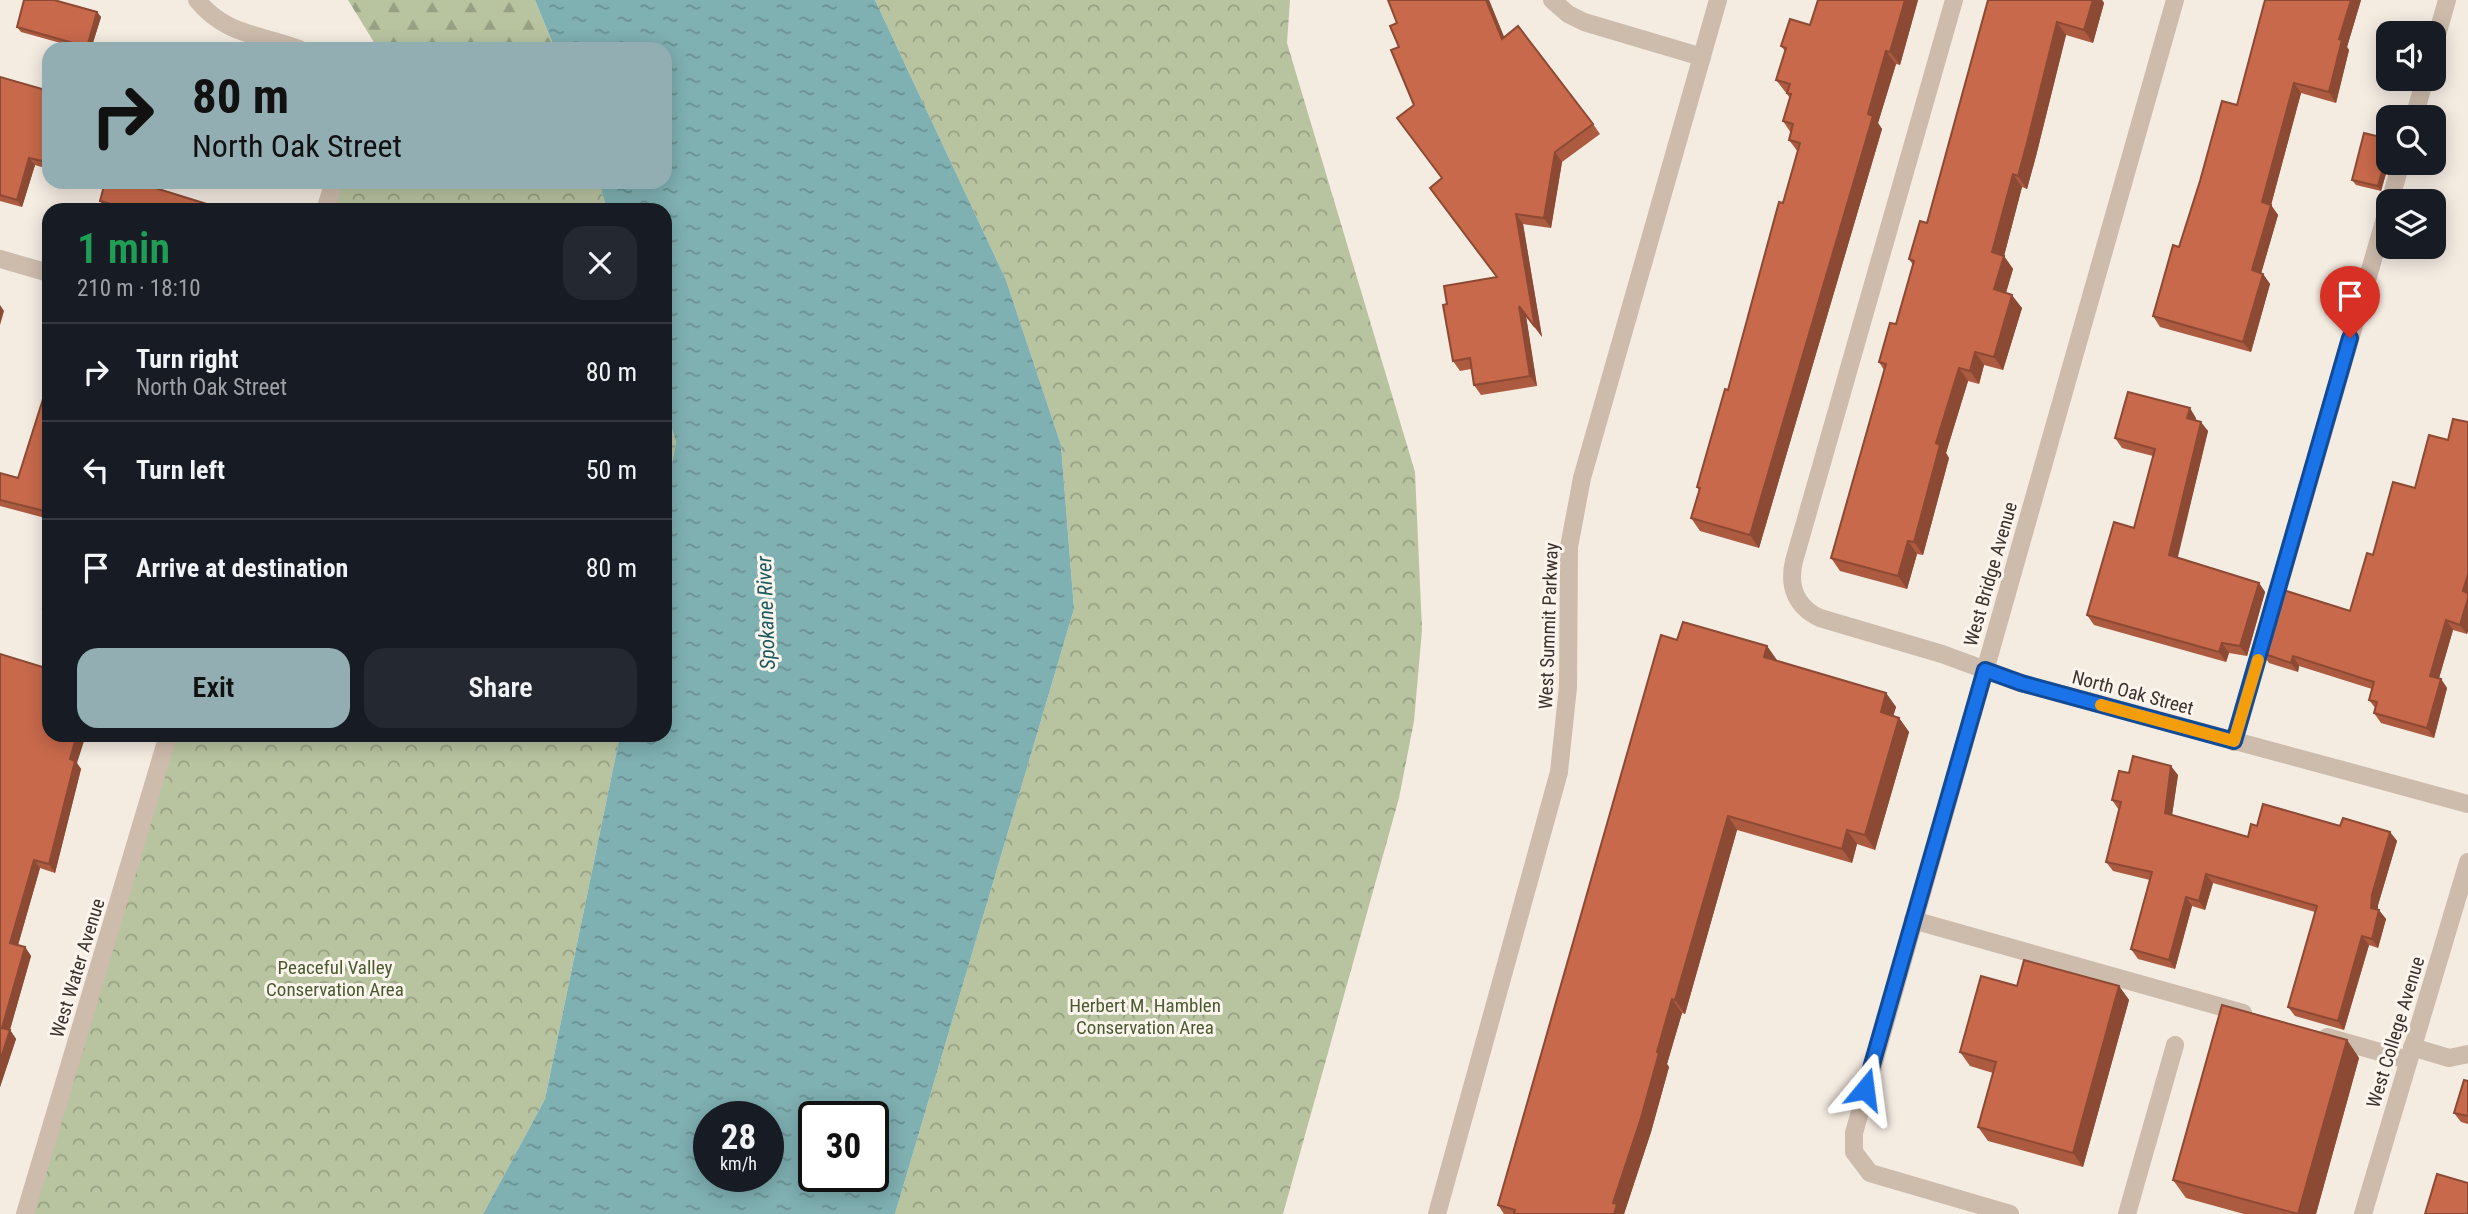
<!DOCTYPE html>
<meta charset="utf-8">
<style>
:root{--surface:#171b24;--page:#242831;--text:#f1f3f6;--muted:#9ea1a6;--line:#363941;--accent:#92aeb2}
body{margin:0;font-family:"Roboto Condensed",sans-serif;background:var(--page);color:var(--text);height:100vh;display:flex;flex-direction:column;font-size:26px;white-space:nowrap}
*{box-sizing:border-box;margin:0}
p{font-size:23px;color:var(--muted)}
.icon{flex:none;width:38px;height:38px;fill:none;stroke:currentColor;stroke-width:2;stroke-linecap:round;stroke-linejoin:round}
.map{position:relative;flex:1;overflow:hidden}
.sheet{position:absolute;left:42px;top:203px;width:630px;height:539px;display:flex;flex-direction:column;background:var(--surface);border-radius:21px;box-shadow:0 4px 18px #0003}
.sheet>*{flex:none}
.guide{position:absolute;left:42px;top:42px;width:630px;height:147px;border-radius:21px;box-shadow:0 4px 18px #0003;background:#92aeb2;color:#111;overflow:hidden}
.controls{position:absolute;left:2376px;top:21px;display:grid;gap:14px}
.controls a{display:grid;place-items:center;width:70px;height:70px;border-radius:14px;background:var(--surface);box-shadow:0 4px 18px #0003;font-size:35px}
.speed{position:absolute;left:693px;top:1101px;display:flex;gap:14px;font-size:35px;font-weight:700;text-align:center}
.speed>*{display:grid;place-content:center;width:91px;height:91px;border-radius:50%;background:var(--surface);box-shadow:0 4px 18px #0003;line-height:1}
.speed small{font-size:18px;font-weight:400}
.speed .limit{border:4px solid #111;border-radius:10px;background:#fff;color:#111}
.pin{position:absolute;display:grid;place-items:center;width:60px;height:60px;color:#fff;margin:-72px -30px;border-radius:50% 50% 50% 0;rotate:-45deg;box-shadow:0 0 7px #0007}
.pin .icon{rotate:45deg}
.me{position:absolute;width:77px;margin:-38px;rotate:16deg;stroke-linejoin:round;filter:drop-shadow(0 0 5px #0008)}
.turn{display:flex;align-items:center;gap:24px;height:147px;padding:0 35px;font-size:32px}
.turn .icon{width:91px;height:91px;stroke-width:2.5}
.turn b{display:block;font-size:49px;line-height:60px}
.round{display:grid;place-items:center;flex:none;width:74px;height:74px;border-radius:21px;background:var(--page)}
.headline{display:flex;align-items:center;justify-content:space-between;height:119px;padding:0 35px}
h1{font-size:42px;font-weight:600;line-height:52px;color:#1e9e55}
.cta{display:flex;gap:14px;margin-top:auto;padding:14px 35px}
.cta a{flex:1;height:80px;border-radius:21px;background:var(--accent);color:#111;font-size:28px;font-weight:600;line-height:80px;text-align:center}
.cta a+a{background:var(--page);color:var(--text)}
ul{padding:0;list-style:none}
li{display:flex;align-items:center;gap:21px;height:98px;padding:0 35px;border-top:2px solid var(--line)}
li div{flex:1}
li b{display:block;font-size:26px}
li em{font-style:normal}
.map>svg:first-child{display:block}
.forest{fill:url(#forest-firs)}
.park{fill:url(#park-crowns)}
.water{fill:url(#water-ripples);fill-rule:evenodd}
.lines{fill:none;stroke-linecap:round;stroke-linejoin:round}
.minor{stroke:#cdbbac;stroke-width:18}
.wall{fill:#ac5a40}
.shaded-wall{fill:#8c4a34}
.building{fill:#c8694b;stroke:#8c4a34;stroke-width:2}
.route-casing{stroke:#114b97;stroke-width:18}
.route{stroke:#1a73e8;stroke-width:12}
.slow{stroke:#f59e0b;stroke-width:12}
.labels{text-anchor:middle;stroke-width:6;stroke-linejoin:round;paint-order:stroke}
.street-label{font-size:19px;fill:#3b302b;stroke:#fbf5ee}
.park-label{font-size:19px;fill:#4a5a2e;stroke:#fbf5ee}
.water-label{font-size:21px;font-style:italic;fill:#1f5a5e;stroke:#fbf5ee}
</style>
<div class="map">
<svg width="2468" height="1214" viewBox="0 0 2468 1214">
<defs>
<pattern id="forest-firs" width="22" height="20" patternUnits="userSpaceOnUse" patternTransform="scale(1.75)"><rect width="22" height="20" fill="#b8c4a0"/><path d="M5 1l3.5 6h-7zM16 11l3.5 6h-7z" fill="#97a083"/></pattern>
<pattern id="park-crowns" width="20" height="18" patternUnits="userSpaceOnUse" patternTransform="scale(1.75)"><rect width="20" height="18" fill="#b8c4a0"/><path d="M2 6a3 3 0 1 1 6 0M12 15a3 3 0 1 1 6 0" fill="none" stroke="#97a083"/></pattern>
<pattern id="water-ripples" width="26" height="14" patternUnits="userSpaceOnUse" patternTransform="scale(1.75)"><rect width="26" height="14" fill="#7fb0b2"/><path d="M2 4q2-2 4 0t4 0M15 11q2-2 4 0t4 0" fill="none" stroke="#699091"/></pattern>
</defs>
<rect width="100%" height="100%" fill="#f4ebe1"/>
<path class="forest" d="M348 0H535L555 49H400L375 44Z"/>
<g class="park">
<path d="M875 0H1290L1287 43 1415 472 1422 630 1414 721 1399 798 1283 1214H895L1074 609 1061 445 1006 280Z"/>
<path d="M334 182H599L607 210H325Z"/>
<path d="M665 406 676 442 665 501Z"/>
<path d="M168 735H620L545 1099 483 1214H25Z"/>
</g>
<path class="water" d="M535 0H875L1006 280 1061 445 1074 609 895 1214H483L545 1099 620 735H665V501L676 442 665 406V210H607L599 182H665V49H555ZM709 1116H768V1176H709ZM814 1116H873V1176H814Z"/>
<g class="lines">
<g class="minor">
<path d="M197 0C225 35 259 34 299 49"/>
<path d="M1552 0 1568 14 1584 22 1702 57"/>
<path d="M1954 0 1794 561C1788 586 1796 607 1820 618L1942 654 2021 683 2468 804"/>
<path d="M2434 46 2447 0"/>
<path d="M2414 117 2425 79"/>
<path d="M2390 201 2401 163"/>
<path d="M325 210 334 182"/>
<path d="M0 259 49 273"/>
<path d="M2234 742 2389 204"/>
<path d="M1913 920 2243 1013"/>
<path d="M2327 1037 2408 1060"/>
<path d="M2412 1047 2449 1058 2468 1054"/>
<path d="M25 1214 168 735"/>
<path d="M1437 1214 1559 772 1568 687 1569 547 1582 478 1718 0"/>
<path d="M2010 1214 1870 1173 1854 1152V1133L2175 0"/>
<path d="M2127 1214 2175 1045"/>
<path d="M2363 1214 2468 862"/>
</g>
</g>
<g class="wall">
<path d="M1489 0 1504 37 1593 124 1600 134 1562 162 1551 228 1523 224 1542 337 1526 316 1537 386 1481 395 1474 385 1471 369 1460 371 1453 361 1447 304 1497 278 1442 179 1414 105 1399 47 1397 23Z"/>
<path d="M1918 0 1900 65 1896 64 1878 123 1882 129 1759 548 1700 531 1691 518 1699 490 1697 487 1728 390 1798 152 1789 140 1791 133 1783 121 1790 98 1776 80 1785 51 1781 46 1810 25Z"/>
<path d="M1988 0H2102L2104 3 2093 43 2066 35 2036 156 2027 189 2022 187 2004 256 2013 269 2006 293 2022 308 2003 370 1984 365 1979 384 1968 381 1946 453 1949 458 1923 555 1917 554 1907 589 1840 571 1831 558 1884 370 1879 362 1896 324 1913 265 1909 259 1927 223Z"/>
<path d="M2265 0H2361L2347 47 2349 50 2336 103 2301 93 2271 205 2278 215 2261 273 2263 274 2270 284 2251 352 2160 327 2153 316 2179 247 2237 105Z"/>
<path d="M97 12 101 17 91 49H82L21 32 17 27Z"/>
<path d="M0 77 49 91V164L48 169 35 165 22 207 0 201Z"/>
<path d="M2389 163 2381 191 2356 185 2352 180Z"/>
<path d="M144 182 143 184 226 210H109L106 209 100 201Z"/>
<path d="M49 380V519L0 506V473L18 478Z"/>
<path d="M2196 418V420L2208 431 2177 558 2259 583 2265 592 2247 656 2229 653 2226 662 2094 625 2087 615 2134 528 2153 456 2122 448 2115 438Z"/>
<path d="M2468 422V631L2467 634 2453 630 2439 678 2441 679 2447 688 2434 738 2381 723 2374 713 2376 709 2369 700 2372 689 2299 666 2298 672 2269 663 2262 653 2350 611 2373 555 2448 440Z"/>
<path d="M49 585V616L43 608Z"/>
<path d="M1677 640 1767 646 1777 661 1886 693 1896 707 1893 716 1899 718 1909 732 1875 850 1857 844 1852 863 1737 830 1685 1014 1682 1013 1667 1064 1669 1067 1651 1132 1624 1214H1504L1498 1205Z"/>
<path d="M0 654 81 769 55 873 40 868 18 945 25 947 31 956 10 1030 16 1039 0 1087Z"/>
<path d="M2129 773 2178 775 2172 815 2248 837 2257 826H2340L2390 832 2397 841 2378 905V910L2386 919 2378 948 2369 945 2344 1030 2295 1016 2288 1007 2315 912 2213 883 2205 910 2192 906 2175 969 2138 959 2131 949 2150 880 2113 871 2106 862 2119 810 2112 800Z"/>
<path d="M2017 986H2119L2129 1000 2083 1167 1988 1141 1978 1127 1993 1073 1970 1066 1960 1052Z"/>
<path d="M2347 1040 2359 1058 2316 1214H2244L2186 1198 2173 1180Z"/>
<path d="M2468 1081V1124L2461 1122 2454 1113Z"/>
</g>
<g class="shaded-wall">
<path d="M1486 0H1489L1509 49 1502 39Z"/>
<path d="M1905 0H1918L1900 65 1890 52Z"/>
<path d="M2093 0H2102L2104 3 2093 43 2084 30Z"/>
<path d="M2351 0H2361L2347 47 2349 50 2336 103 2329 92 2339 39Z"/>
<path d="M97 12 101 17 91 49H89L87 47Z"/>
<path d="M2057 22 2066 35 2036 156 2027 189 2018 176Z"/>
<path d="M1886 51 1896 64 1878 123 1882 129 1759 548 1750 535 1868 114Z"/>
<path d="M2294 83 2301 93 2271 205 2278 215 2259 281 2252 270 2262 202Z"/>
<path d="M2389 147V163L2381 191 2378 186Z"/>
<path d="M1555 152 1562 162 1551 228 1544 218Z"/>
<path d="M45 153 49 158 48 169 42 161Z"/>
<path d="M29 158 35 165 22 207 17 200Z"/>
<path d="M2013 174 2022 187 2004 256 2013 269 2003 302 1994 289 1992 252Z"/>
<path d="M1516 214 1523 224 1542 337 1535 327Z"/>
<path d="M2263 274 2270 284 2251 352 2243 342Z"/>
<path d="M2012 295 2022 308 2003 370 1994 357Z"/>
<path d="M0 305 4 311 0 325Z"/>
<path d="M1519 306 1526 316 1537 386 1530 376Z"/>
<path d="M1975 352 1984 365 1979 384 1970 371Z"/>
<path d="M1959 368 1968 381 1946 453 1949 458 1923 555 1914 542 1936 443Z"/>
<path d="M2190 408 2196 418 2194 428 2187 418Z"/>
<path d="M2201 422 2208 431 2176 565 2169 555Z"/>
<path d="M1908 541 1917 554 1907 589 1898 576Z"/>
<path d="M2468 574V598L2463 591Z"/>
<path d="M2259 583 2265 592 2247 656 2240 646Z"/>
<path d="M2468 598V631L2467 634 2460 625Z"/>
<path d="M2446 620 2453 630 2437 685 2430 676Z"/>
<path d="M2222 643 2229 653 2226 662 2219 652Z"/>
<path d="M1767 646 1777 660 1774 671 1764 657Z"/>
<path d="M2293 656 2299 666 2298 672 2291 663Z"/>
<path d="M2441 679 2447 688 2434 738 2427 728Z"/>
<path d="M1886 693 1896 707 1890 726 1881 712Z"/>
<path d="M1899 718 1909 732 1875 850 1865 835Z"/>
<path d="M77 735H86L77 763 81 769 55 873 49 864 70 759Z"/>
<path d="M2171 766 2178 775 2171 822 2165 813Z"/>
<path d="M1728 816 1737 830 1685 1014 1675 1000Z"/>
<path d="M1847 830 1857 844 1852 863 1842 849Z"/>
<path d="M2390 832 2397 841 2378 905 2377 917 2371 908 2372 895Z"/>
<path d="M34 860 40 868 16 952 10 943Z"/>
<path d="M2206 874 2213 883 2205 910 2199 901Z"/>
<path d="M2186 897 2192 906 2175 969 2169 960Z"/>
<path d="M2379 910 2386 919 2378 948 2372 939Z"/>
<path d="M2362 936 2369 945 2344 1030 2338 1021Z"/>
<path d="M25 947 31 956 8 1036 2 1028Z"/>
<path d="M2119 986 2129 1000 2083 1167 2073 1153Z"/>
<path d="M1672 999 1682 1013 1667 1064 1669 1067 1651 1132 1624 1214H1614L1613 1203Z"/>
<path d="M10 1030 16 1039 0 1087V1061Z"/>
<path d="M2347 1040 2359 1058 2316 1214H2298Z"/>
</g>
<g class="building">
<path d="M24 0H54L97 12 87 47 17 27Z"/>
<path d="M1388 0H1486L1502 39 1518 26 1593 124 1555 152 1544 218 1516 214 1535 327 1519 306 1530 376 1474 385 1470 358 1453 361 1443 305 1447 304 1444 286 1497 277 1430 188 1442 178 1397 118 1414 105 1391 50 1399 47 1390 26 1397 23Z"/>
<path d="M1818 0H1905L1890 52 1886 51 1868 114 1873 116 1750 535 1691 518 1700 488 1697 487 1725 389 1728 390 1779 202 1783 203 1800 143 1789 140 1793 124 1783 121 1791 94 1787 93 1790 84 1776 80 1786 48 1781 46 1790 19 1810 25Z"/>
<path d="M1988 0H2093L2084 30 2057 22 2027 143 2018 176 2013 174 1992 252 2004 256 1994 289 2012 295 1994 357 1975 352 1970 371 1959 368 1936 443 1940 445 1914 542 1908 541 1898 576 1831 558 1886 364 1879 362 1890 323 1896 324 1914 261 1909 259 1920 221 1927 223Z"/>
<path d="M2265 0H2351L2339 39 2342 40 2329 92 2294 83 2262 202 2271 205 2252 270 2263 274 2243 342 2153 316 2173 245 2179 247 2200 181 2222 101 2237 105Z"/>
<path d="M0 77 49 91V103L46 113 49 114V154L45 153 42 161 29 158 17 200 0 195Z"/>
<path d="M2364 133 2389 139V147L2378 186 2352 180Z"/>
<path d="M105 182H136L226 210H132L100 201Z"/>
<path d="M49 380V512L0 500V473L18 478Z"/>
<path d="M2128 392 2190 408 2187 418 2201 422 2169 555 2259 583 2240 646 2222 643 2219 652 2087 615 2114 522 2134 528 2155 449 2115 438Z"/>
<path d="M2453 419 2468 422V574L2463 591 2468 593V598L2460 625 2446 620 2430 676 2441 679 2427 728 2374 713 2377 702 2369 700 2374 682 2293 656 2291 663 2262 653 2280 589 2350 611 2367 553 2373 555 2393 482 2415 488 2429 435 2448 440Z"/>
<path d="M49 585V610L43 608Z"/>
<path d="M1683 622 1767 646 1764 657 1886 693 1881 712 1899 718 1865 835 1847 830 1842 849 1728 816 1675 1000 1672 999 1657 1052 1659 1053 1641 1118 1613 1203 1617 1204 1614 1214H1514L1515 1210 1498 1205 1661 635 1677 640Z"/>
<path d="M0 654 49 669V735H77L70 759 75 761 49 864 34 860 10 943 25 947 2 1028 10 1030 0 1061Z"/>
<path d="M2133 756 2171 766 2165 813 2248 837 2251 824 2257 826 2263 804 2340 826 2343 818 2390 832 2372 895 2371 908 2379 910 2372 939 2362 936 2338 1021 2288 1007 2317 906 2206 874 2199 901 2186 897 2169 960 2131 949 2152 872 2106 862 2121 802 2112 800 2119 771 2129 773Z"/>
<path d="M2024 960 2119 986 2073 1153 1978 1127 1996 1062 1960 1052 1981 976 2017 986Z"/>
<path d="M2222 1005 2347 1040 2298 1214 2173 1180Z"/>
<path d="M2464 1080 2468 1081V1116L2454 1113Z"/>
<path d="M2437 1174 2468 1183V1214H2425Z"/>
</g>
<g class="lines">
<defs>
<path id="route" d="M1865 1089 1985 670 2021 683 2234 741 2350 338"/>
</defs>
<use href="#route" class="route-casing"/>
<use href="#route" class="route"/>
<path class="slow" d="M2101 705 2234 741 2258 660"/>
</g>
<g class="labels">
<g class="street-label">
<text transform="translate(1990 574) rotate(-74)" y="7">West Bridge Avenue</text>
<text transform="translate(1548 626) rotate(-88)" y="7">West Summit Parkway</text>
<text transform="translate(2133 692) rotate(15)" y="7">North Oak Street</text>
<text transform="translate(77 968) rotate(-73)" y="7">West Water Avenue</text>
<text transform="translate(2395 1032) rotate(-73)" y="7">West College Avenue</text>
</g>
<g class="park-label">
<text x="335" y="974">Peaceful Valley<tspan x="335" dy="22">Conservation Area</tspan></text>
<text x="1145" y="1012">Herbert M. Hamblen<tspan x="1145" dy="22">Conservation Area</tspan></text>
</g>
<g class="water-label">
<text transform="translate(766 613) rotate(-92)" y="7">Spokane River</text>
</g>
</g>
</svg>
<div class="controls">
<a><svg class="icon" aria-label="sound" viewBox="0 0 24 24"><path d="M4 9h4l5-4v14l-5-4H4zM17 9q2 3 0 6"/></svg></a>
<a><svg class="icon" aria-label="search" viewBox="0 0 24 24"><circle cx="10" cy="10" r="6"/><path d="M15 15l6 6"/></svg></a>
<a><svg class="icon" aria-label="layers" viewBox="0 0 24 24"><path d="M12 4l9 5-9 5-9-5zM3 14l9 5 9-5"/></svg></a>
</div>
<div class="speed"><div>28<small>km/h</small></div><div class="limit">30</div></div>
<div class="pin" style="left:2350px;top:338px;background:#d93025"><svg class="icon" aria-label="arrive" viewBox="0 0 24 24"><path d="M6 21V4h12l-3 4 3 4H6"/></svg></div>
<svg class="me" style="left:1865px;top:1089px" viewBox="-20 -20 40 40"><path d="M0-17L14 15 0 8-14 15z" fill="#1a73e8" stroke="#fff" stroke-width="4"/></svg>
<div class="guide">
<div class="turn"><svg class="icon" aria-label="right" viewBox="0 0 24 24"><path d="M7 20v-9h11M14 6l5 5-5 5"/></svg><div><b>80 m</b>North Oak Street</div></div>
</div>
<section class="sheet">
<div class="headline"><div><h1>1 min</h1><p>210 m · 18:10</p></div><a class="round"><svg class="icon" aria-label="close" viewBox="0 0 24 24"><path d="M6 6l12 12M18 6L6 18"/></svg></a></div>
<ul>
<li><svg class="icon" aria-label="right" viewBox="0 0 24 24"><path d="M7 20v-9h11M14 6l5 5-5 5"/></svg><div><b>Turn right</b><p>North Oak Street</p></div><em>80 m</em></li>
<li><svg class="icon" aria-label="left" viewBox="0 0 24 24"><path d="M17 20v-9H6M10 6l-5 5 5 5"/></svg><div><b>Turn left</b></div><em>50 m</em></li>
<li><svg class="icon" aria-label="arrive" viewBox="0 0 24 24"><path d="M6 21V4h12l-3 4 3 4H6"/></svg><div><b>Arrive at destination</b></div><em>80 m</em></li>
</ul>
<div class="cta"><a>Exit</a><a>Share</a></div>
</section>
</div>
